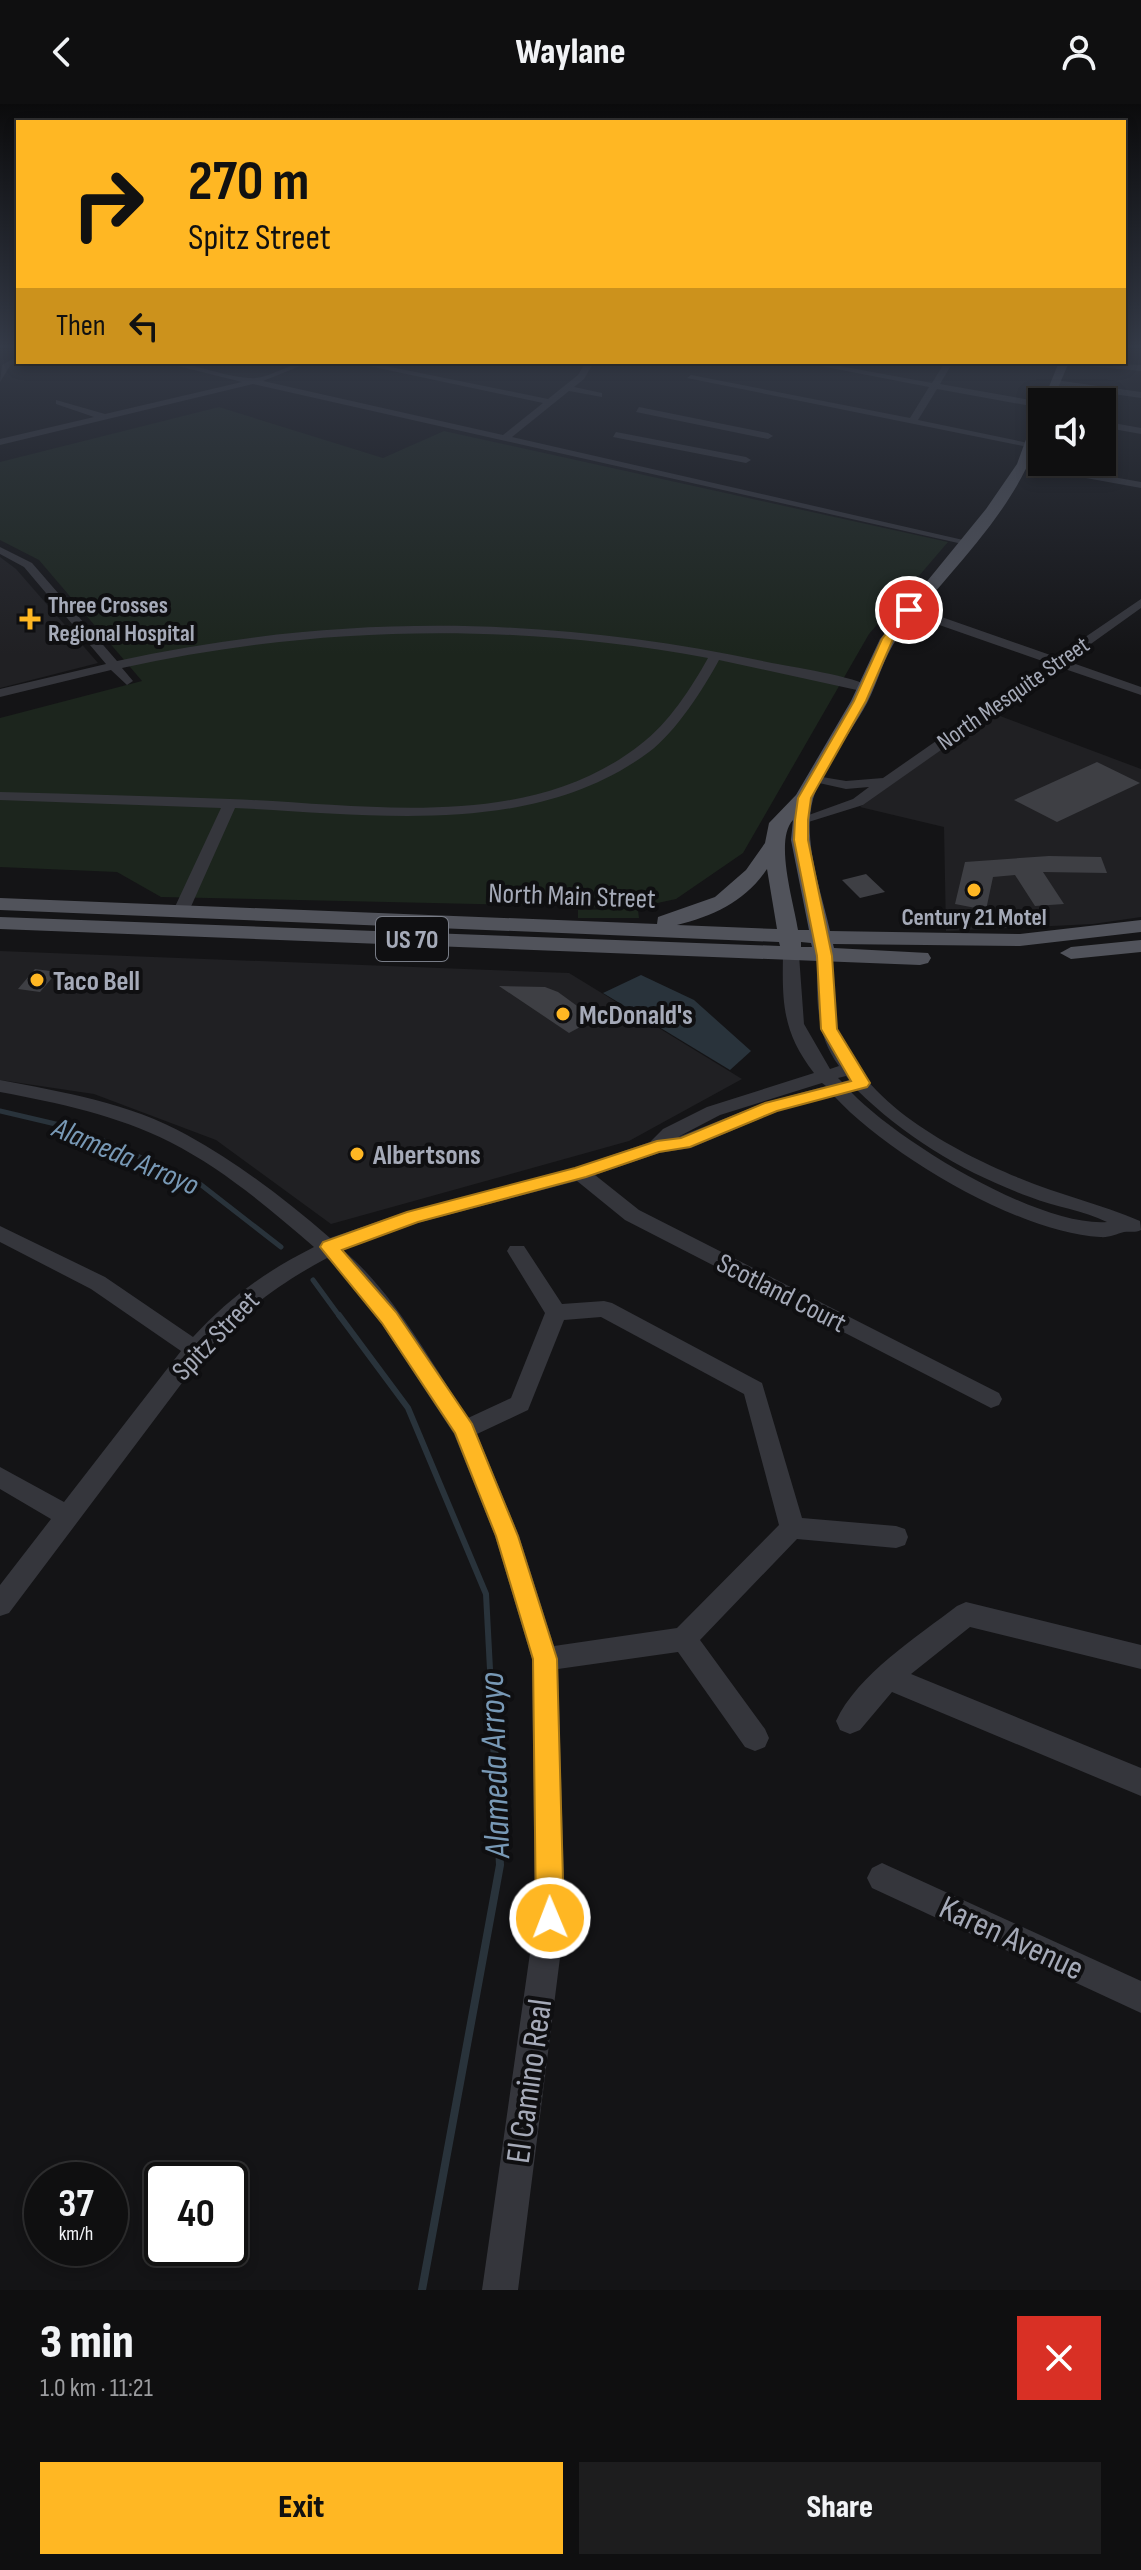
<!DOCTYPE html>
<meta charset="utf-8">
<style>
:root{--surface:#0f0f10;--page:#1d1d1e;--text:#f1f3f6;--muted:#9b9c9f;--line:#2f2f30;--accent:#ffb723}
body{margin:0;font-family:"Sofia Sans Condensed",sans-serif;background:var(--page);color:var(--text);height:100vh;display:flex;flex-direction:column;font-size:30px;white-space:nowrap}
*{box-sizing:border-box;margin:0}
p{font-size:26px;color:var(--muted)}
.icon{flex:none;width:44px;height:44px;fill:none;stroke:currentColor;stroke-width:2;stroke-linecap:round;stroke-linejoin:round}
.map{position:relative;height:2186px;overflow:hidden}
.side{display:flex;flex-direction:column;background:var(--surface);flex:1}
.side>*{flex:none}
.banner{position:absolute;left:16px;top:16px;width:1110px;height:244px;border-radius:0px;box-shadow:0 4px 12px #0003,0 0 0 2px var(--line);background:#ffb723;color:#111;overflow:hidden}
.controls{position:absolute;left:1028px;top:284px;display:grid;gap:16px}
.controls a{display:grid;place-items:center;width:88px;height:88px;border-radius:0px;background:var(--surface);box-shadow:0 4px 12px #0003,0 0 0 2px var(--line);font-size:40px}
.speed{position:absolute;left:24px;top:2058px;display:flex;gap:16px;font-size:40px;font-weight:700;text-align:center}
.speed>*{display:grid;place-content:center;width:104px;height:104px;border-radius:50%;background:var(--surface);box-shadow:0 4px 12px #0003,0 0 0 2px var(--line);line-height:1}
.speed small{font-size:20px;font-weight:400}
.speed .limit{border:4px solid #111;border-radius:12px;background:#fff;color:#111}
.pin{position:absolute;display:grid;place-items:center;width:68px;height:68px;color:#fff;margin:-34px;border:4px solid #fff;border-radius:50%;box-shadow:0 2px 8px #0007}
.me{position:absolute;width:88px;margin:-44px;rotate:359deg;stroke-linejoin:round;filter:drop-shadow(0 0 6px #0008)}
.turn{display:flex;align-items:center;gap:28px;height:168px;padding:0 40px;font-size:36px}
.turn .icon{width:104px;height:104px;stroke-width:2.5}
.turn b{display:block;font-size:56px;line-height:68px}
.then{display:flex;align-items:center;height:76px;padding:0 40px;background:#0003;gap:16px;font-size:30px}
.round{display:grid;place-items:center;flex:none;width:84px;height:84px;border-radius:0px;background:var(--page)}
.summary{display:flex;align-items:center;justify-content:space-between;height:136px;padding:0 40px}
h1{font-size:48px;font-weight:800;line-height:60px}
.cta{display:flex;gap:16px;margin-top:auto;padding:16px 40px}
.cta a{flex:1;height:92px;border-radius:0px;background:var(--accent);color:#111;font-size:32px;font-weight:800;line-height:92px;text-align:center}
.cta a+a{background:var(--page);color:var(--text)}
header{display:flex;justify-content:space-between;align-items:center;height:104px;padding:0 40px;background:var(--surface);font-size:36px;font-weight:800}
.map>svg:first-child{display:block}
.built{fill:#202023}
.green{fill:#1c251d}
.water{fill:#29333b}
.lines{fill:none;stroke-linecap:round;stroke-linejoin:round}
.stream-far2{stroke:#29333b;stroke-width:5}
.stream-far1{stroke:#29333b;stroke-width:6}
.stream{stroke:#29333b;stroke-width:8}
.building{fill:#3e3f44}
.minor{fill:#35363c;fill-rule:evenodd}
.major{fill:#51535b;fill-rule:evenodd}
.route{fill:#ffb723;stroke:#a67717;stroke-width:2}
.poi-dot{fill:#ffb723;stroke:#0f0f11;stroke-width:3}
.labels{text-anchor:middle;stroke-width:8;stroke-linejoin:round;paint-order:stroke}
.far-poi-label{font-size:24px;font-weight:bold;fill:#a5aab8;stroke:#0f0f11;text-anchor:start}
.far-street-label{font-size:24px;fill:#a5aab8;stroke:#0f0f11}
.shield{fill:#0f0f11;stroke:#787c86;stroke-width:2}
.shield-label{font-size:26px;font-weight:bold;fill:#a5aab8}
.street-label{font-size:28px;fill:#a5aab8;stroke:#0f0f11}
.poi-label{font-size:28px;font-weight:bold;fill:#a5aab8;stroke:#0f0f11;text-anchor:start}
.water-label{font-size:30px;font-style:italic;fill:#7899b6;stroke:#0f0f11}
.near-street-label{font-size:34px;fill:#a5aab8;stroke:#0f0f11}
.near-water-label{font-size:36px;font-style:italic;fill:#7899b6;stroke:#0f0f11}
</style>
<header><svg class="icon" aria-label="back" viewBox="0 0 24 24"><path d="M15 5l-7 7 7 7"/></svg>Waylane<svg class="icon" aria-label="person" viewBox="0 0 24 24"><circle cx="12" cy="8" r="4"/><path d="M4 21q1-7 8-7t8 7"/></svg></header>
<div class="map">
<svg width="1141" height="2186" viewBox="0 0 1141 2186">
<rect width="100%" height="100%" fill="#141416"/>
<g class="built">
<path d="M0 453 16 465 98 559 0 584Z"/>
<path d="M992 609 1141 665V813L1093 820 946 827 944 723 860 703Z"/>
<path d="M0 847 569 869 742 975 629 1037 331 1120 216 1036 94 990 0 976Z"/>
</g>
<path class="green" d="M219 303 383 354 444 327 948 438 869 530 743 749 676 795 630 805 638 806 639 814H578V806L621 805 570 802 161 793 117 768 0 763V614L142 577 39 456 0 436V358Z"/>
<path class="water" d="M641 871 694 896 751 947 730 966 603 889Z"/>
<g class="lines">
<g class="stream-far2">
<path d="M0 1007 77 1025 200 1080 281 1143"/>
<path d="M313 1176 340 1213"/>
</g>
<path class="stream-far1" d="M339 1211 408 1304 486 1490 494 1641"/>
<path class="stream" d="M422 2186 500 1761 494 1639"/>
</g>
<g class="building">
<path d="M1097 658 1140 679 1057 718 1014 696Z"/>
<path d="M1049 752 1101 753 1107 769 1043 768 1064 800 1035 802 1015 771 993 773 986 806 955 800 965 758Z"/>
<path d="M866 770 885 788 860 794 842 776Z"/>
<path d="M35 865 57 868 40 888 18 885Z"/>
<path d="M499 882 545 883 558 888 595 915 569 929Z"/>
</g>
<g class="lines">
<g class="minor">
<path d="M18 252V257L10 262 0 278 2 261Z"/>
<path d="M162 258C192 258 220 272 249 274 269 276 289 258 310 258L263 277 503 331 543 299 350 258H366L548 295 578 271 586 258H594L584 275 574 283 602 289V293L569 287 512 333 972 438 967 441 253 280 0 341V335L94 313 56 300V296L105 310 242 278Z"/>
<path d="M800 258H818L932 279 945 258H953L940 280 1042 298V304L937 285 918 316 1033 340 1028 343 687 274 691 271 910 314 929 283Z"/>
<path d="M1073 258 1141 261V267L1077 261Z"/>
<path d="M1055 276 1141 288V294L1052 281Z"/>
<path d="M639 303 768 329 773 332 768 335 636 308Z"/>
<path d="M1102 317 1141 324V330L1102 323Z"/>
<path d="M616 328 746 353 751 356 746 359 613 333Z"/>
<path d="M1023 357 1141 378V384L1020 362Z"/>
<path d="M0 443 32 459 117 557C339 509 545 511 767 558 791 563 856 572 872 584L866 588 719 556C704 584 675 629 649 648 532 735 371 710 235 704L189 807 181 812 173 807 221 704 0 696V688C77 690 154 692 230 695 363 700 528 730 641 640 668 620 692 583 708 554 512 518 317 521 122 564L133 577 127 581 111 566 0 593V585L106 560 24 463 0 450Z"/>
<path d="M1141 495V504L1067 557 1141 583V591L1059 563 863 701 802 720 795 716 853 695 869 683 846 685 810 677V671L846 677 883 674 1048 559 905 509V503H913L1056 553Z"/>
<path d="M791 846 799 851 804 920 830 965 839 962C814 928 817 892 817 852L825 847 833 852C834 876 830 903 838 926 862 999 952 1046 1019 1074 1059 1091 1101 1100 1140 1117L1141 1126C1135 1129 1131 1127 1124 1128 1116 1130 1109 1134 1100 1133 1020 1129 888 1051 834 992L778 1007 691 1044 659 1049 595 1071 639 1106 999 1289 1002 1295 999 1301 991 1304 625 1116 577 1077 417 1119 343 1146C395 1190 430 1257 468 1314L511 1294 545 1209 507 1147 510 1142H524L562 1200 604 1197 612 1199 762 1279 802 1414 896 1422 905 1425 908 1433 905 1441 896 1444 797 1435 700 1536 765 1625 769 1634 765 1643 755 1647 745 1643 678 1548 558 1565 565 1814 518 2186H482L535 1814 532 1555 495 1432 454 1330 381 1219 344 1169 327 1154C275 1182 242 1208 203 1251L9 1509 0 1512V1481L51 1415 0 1385V1363L64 1398 181 1247 91 1185 0 1138V1122L105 1173 193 1233C231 1192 265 1168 314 1143 269 1104 223 1065 170 1038 116 1011 59 999 0 988V976C63 988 130 999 187 1031 239 1060 285 1095 330 1134L406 1108 575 1064 650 1038 663 1025 707 1003 814 969C783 929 782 900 783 851ZM846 972 849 976 842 978 838 974ZM822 979 826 982 764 999 678 1033 720 1011ZM857 986C907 1035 965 1069 1030 1093 1055 1103 1083 1106 1107 1118 1038 1123 898 1037 851 988ZM601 1213 744 1290 779 1421 677 1524 554 1542 519 1432 477 1330 528 1306 564 1216Z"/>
<path d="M966 1498 1141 1541V1565L970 1523 911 1570 1141 1664V1692L892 1588 860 1626 850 1630 840 1626 836 1617C857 1571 918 1532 957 1502Z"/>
<path d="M882 1759 1141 1877V1909L872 1784 867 1774 872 1764Z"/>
</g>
<g class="major">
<path d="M1059 258H1069L1052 298 1042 300Z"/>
<path d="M1042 304C1042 384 944 471 898 533 884 552 878 578 867 599 853 625 821 668 813 695 802 736 821 786 830 827L1020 830 1141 816V828L1020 842 833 840 834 844 928 849 931 854 928 859 920 861 0 825V813L780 842 779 838 0 806V794L657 820 658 813 715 793 746 766 765 739 769 719 796 691 851 597 880 535 986 405 1017 360 1036 308ZM793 716 791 736 809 826H798C794 799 774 736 793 716ZM767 765 777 825 677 821C714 812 746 797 767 765ZM801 838 811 839 812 843H801Z"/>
<path d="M1141 836V848L1071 855 1060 849 1071 843Z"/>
</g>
</g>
<linearGradient id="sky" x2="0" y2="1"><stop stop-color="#0b0b0c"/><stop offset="0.44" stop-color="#343a47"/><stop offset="1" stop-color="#343a47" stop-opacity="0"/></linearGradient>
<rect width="1141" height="551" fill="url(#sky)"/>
<path class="route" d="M906 503 915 506 893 535 866 597 811 694 808 716V736L832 852 837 925 870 979 867 983 777 1007 690 1043 659 1048 586 1073 418 1118 342 1146 396 1208 472 1320 518 1432 557 1555 564 1814 560 1824 550 1828 540 1824 536 1814 533 1555 496 1432 455 1329 382 1219 320 1143 323 1138 407 1108 575 1064 657 1037 681 1034 765 999 851 977 821 925 817 852 794 736 795 716 798 694 854 597 882 535Z"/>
<g class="poi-dot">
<path d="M26 503h8v8h8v8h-8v8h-8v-8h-8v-8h8z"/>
<circle cx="974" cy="786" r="8"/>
<circle cx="37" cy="876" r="8"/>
<circle cx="563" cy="910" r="8"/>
<circle cx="357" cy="1050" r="8"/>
</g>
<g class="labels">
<g class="far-poi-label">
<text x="48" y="509">Three Crosses<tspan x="48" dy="28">Regional Hospital</tspan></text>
<text x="974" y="821" text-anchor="middle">Century 21 Motel</text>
</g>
<g class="far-street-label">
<text transform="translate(1013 589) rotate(-35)" y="8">North Mesquite Street</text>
</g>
<rect class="shield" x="376" y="813" width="72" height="44" rx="6"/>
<g class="shield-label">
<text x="412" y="844">US 70</text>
</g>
<g class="street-label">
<text transform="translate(572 791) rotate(2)" y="10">North Main Street</text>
<text transform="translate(782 1188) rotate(27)" y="10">Scotland Court</text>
<text transform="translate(215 1231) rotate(-46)" y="10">Spitz Street</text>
</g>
<g class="poi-label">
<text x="53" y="886">Taco Bell</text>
<text x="579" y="920">McDonald's</text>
<text x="373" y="1060">Albertsons</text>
</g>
<g class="water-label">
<text transform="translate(126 1052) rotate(23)" y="10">Alameda Arroyo</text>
</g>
<g class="near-street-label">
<text transform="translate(1012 1833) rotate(25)" y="12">Karen Avenue</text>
<text transform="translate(528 1977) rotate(-82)" y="12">El Camino Real</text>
</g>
<g class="near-water-label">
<text transform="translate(493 1661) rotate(-92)" y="13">Alameda Arroyo</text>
</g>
</g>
</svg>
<div class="controls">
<a><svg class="icon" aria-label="sound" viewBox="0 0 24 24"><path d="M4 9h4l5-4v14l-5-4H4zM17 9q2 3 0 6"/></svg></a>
</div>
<div class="speed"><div>37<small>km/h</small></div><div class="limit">40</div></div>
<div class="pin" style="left:909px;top:506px;background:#d93025"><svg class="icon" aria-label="arrive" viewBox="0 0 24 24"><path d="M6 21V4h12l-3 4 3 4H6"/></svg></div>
<svg class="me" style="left:550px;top:1814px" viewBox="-20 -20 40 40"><circle r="17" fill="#ffb723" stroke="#fff" stroke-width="3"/><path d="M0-11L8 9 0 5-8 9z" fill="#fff"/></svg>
<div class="banner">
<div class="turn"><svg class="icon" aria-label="right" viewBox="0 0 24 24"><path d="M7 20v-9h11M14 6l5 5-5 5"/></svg><div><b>270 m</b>Spitz Street</div></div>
<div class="then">Then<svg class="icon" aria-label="left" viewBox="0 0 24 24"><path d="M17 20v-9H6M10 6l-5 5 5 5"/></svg></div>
</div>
</div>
<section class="side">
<div class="summary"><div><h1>3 min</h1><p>1.0 km · 11:21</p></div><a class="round" style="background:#d93025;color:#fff"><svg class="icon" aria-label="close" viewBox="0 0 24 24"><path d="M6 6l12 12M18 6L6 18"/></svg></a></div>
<div class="cta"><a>Exit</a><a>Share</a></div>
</section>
